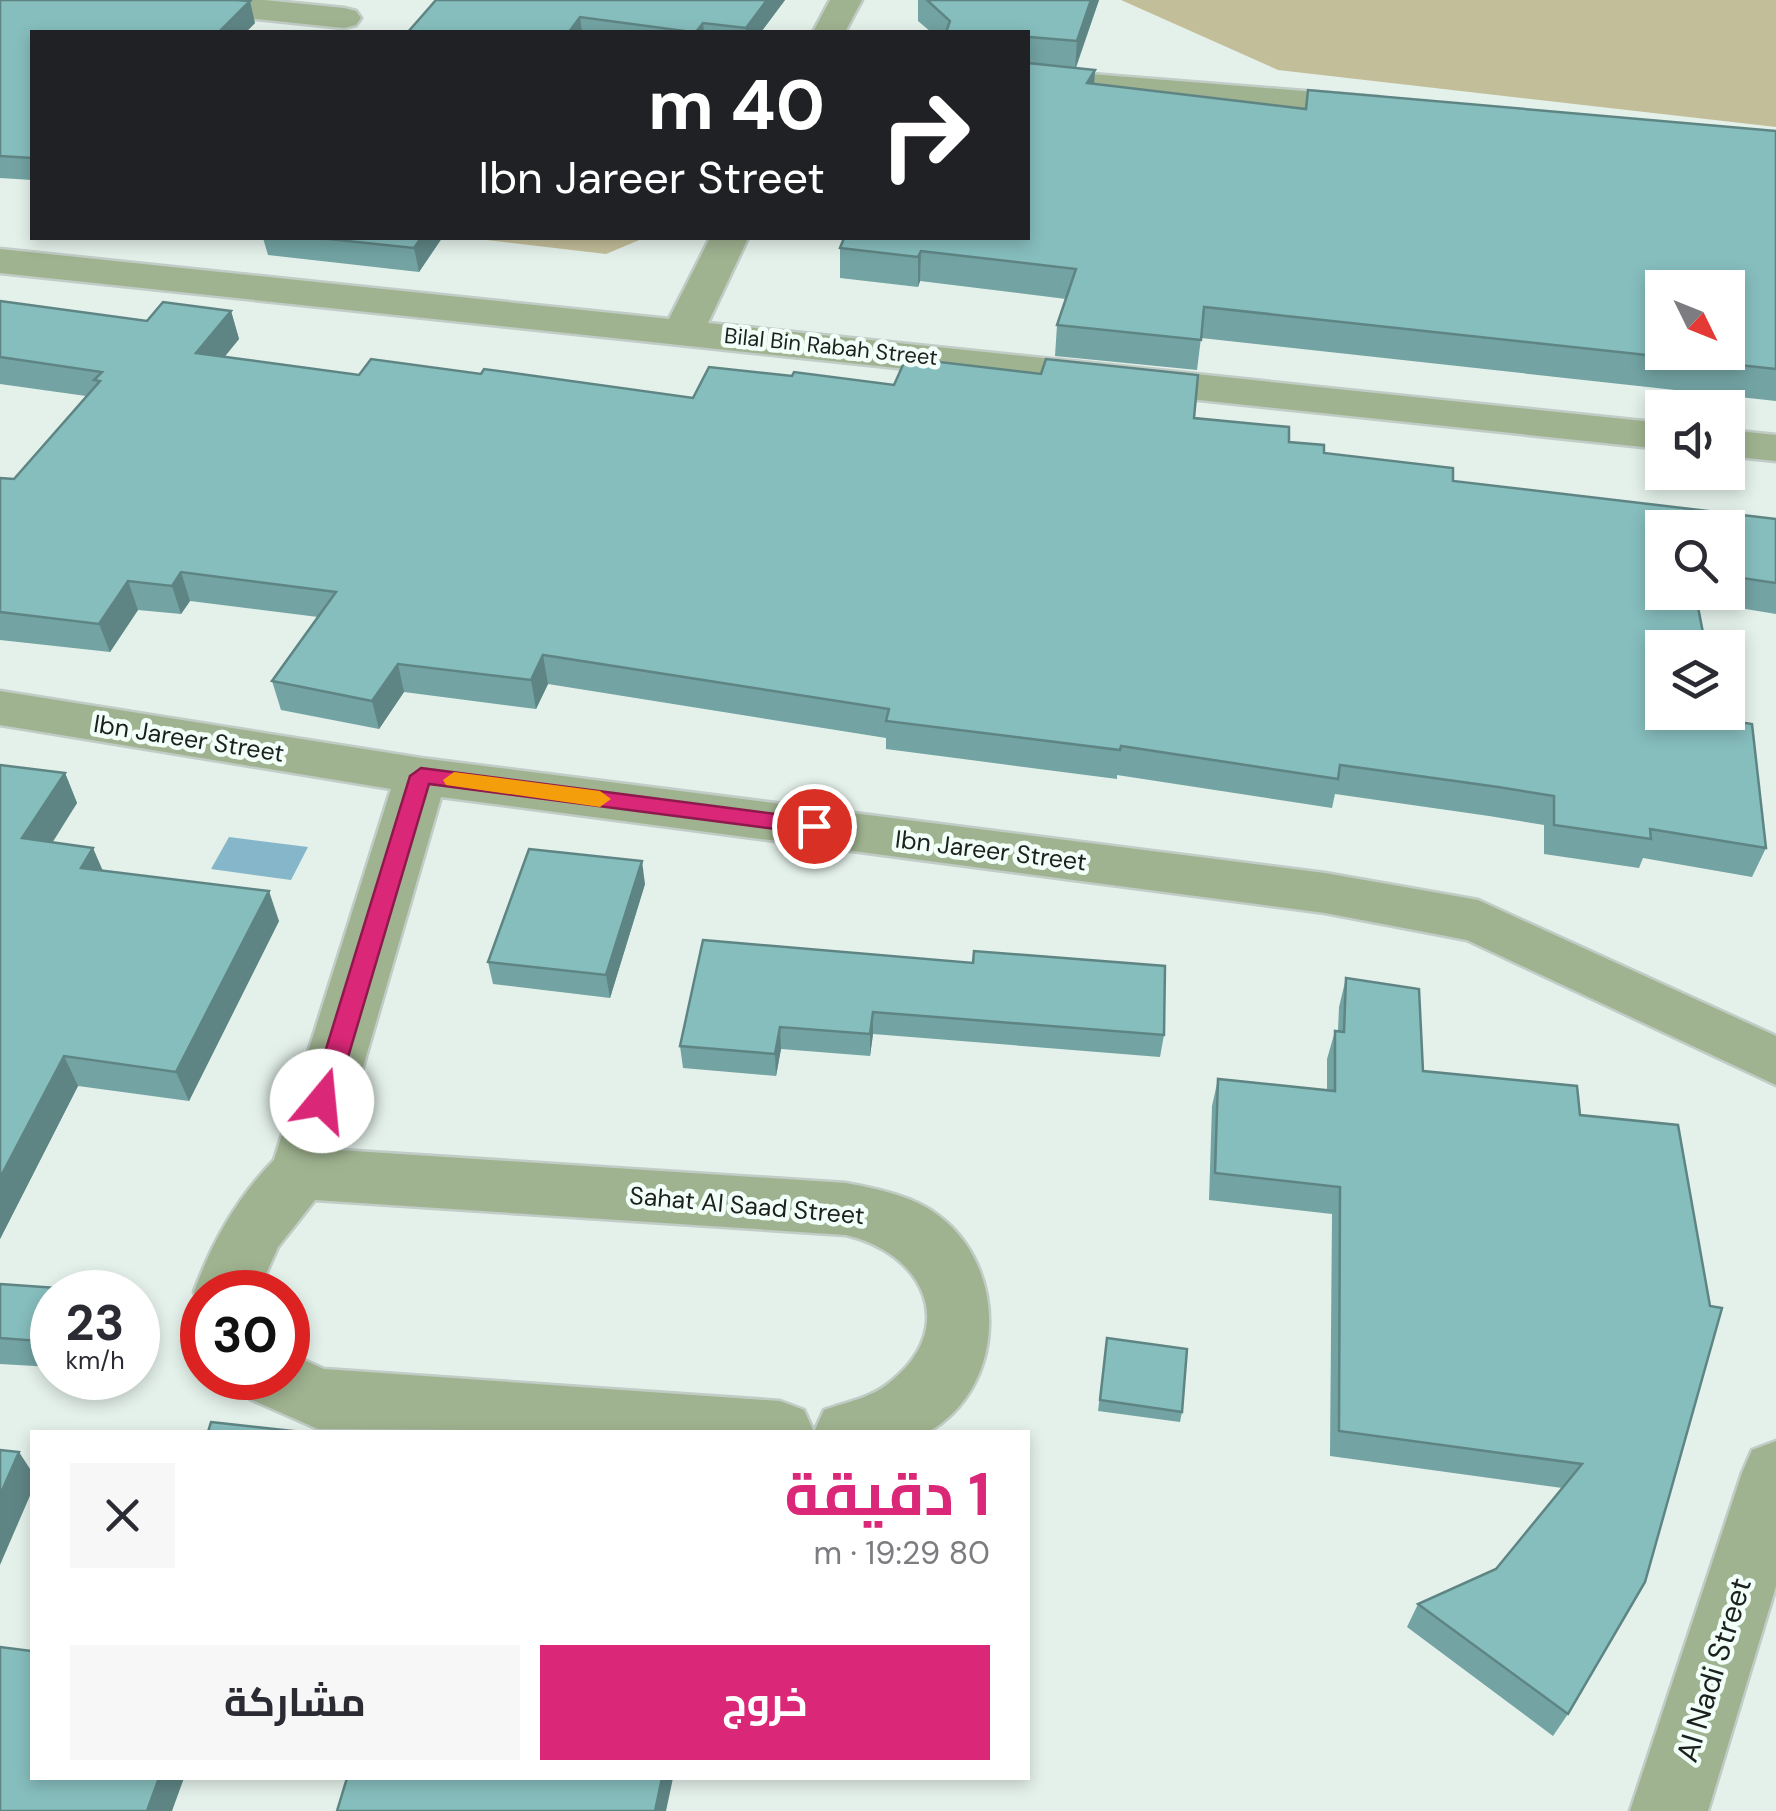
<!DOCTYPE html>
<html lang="ar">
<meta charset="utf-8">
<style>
:root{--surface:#fff;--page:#f7f7f7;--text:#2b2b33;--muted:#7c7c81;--accent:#db2777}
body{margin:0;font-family:"DM Sans",Cairo,sans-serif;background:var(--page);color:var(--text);direction:rtl;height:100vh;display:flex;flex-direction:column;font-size:38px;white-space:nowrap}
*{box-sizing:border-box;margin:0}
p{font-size:32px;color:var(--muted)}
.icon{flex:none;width:55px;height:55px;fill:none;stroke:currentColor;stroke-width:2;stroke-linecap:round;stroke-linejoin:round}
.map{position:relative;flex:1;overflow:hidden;direction:ltr}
.side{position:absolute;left:30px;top:1430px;width:1000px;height:350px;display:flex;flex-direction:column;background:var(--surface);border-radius:0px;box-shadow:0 5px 15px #0003;direction:rtl}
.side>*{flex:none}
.banner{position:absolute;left:30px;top:30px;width:1000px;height:210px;border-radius:0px;box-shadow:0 5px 15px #0003;direction:rtl;background:#202124;color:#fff;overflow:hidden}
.needle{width:65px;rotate:133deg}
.fabs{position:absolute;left:1645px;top:270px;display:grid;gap:20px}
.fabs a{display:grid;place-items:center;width:100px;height:100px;border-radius:0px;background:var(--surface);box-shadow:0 5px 15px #0003;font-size:50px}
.speed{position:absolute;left:30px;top:1270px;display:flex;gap:20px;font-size:50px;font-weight:700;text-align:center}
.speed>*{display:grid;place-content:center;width:130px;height:130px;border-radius:50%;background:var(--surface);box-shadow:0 5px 15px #0003;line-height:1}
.speed small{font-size:25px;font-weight:400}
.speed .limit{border:15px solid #d22;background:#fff;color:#111}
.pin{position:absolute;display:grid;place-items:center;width:85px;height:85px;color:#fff;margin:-42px;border:5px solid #fff;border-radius:50%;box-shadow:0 2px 10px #0007}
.me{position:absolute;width:110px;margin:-55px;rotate:17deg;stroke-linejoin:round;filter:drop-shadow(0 0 8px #0008)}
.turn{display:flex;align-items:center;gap:35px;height:210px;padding:0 40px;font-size:45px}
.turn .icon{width:130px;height:130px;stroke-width:2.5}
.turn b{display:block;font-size:70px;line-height:85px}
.round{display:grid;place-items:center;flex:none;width:105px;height:105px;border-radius:0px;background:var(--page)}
.summary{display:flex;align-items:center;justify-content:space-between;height:170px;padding:0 40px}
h1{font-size:60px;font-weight:700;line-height:75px;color:var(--accent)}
.primary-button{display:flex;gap:20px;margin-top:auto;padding:20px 40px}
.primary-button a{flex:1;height:115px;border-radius:0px;background:var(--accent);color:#fff;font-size:40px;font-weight:700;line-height:115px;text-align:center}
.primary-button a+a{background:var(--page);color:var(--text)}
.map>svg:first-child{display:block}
.green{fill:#c3be9a}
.water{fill:#85b6ca}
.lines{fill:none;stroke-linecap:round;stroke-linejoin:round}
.minor-casing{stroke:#c0ccc5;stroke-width:5}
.minor{fill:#9fb390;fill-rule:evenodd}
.wall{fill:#73a3a3;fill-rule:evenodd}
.shaded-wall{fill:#5e8584}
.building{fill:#86bebd;stroke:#5e8584;stroke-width:2.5;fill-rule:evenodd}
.route{fill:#db2777;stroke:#8e194d;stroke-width:2.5}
.slow{fill:#f59e0b}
.labels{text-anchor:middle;stroke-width:9;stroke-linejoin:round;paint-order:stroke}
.far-street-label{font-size:22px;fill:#1c211f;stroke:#f1fff8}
.street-label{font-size:25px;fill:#1c211f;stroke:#f1fff8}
.near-street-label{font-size:30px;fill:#1c211f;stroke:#f1fff8}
</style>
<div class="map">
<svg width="1776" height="1811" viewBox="0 0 1776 1811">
<rect width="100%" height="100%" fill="#e4f1ea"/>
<g class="green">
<path d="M1121 0H1776V127L1278 70Z"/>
<path d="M470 238H644L606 254Z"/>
</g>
<path class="water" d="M229 837 308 847 291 880 211 869Z"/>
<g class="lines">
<defs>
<g id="minor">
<path d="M151 0H264L344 8 356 11 361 18 356 25 344 28 167 10Z"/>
<path d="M830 0H862L845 32H813Z"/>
<path d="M1028 69 1378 97 1391 100 1396 108 1391 116 1378 119 1028 89Z"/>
<path d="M710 238H748L708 323 1662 423V449L0 273V249L669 319Z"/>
<path d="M1728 430 1776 435V461L1728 456Z"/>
<path d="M0 691 421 758 1325 873 1478 900 1776 1036V1085L1467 940 1325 913 441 797 339 1150 846 1183C877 1189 914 1196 939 1216 1009 1269 1006 1388 928 1432H814L824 1410C846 1402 871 1398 889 1383 960 1328 924 1253 846 1235L315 1200 278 1247 258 1292H202V1310L194 1292C212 1242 237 1198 274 1160L391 789 0 725Z"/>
<path d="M288 1353 324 1369 780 1401 804 1410 814 1432 318 1429 250 1399 241 1378H288Z"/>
<path d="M1776 1441V1586L1708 1811H1630L1742 1473 1752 1450Z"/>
</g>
</defs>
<use href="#minor" class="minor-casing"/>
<use href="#minor" class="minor"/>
</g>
<g class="wall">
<path d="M0 0 255 23 246 32H32V180L0 178Z"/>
<path d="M785 0 761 32H408Z"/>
<path d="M918 0H1099L1076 68 1095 70 1094 84 1305 109 1308 90 1776 131V401L1201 338 1197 370 1055 356 1057 325 1066 299 920 281 918 287 840 278V248L1028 32H931L918 21Z"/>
<path d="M263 238H442L419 272 268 255Z"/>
<path d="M0 301 147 321 231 311 239 339 224 357 359 375 481 374 693 398 792 376 894 385 1194 418 1289 442 1324 453 1453 481 1776 519V614L1697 601 1721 719 1766 848 1752 877 1643 858 1639 868 1544 854V825L1489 816 1335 794 1332 808 1117 775V779L886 749V738L548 684 536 709 404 692 379 729 281 710 272 681 318 617 190 601 181 614 138 610 110 652 0 640V478L14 479 86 396 0 384ZM1728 528V592H1662Z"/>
<path d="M0 765 65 773 77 803 52 842 103 870 279 921 189 1101 78 1086 0 1239Z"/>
<path d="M645 884 610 998 493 984 488 962Z"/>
<path d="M703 940 1164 1035 1160 1057 873 1034 870 1056 781 1049 776 1076 683 1068 680 1046Z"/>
<path d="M1346 978 1423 1071 1580 1115 1678 1125 1568 1714 1553 1736 1407 1627 1418 1604 1496 1569 1562 1488 1330 1456 1332 1214 1209 1200 1212 1106 1218 1079 1327 1090V1059L1335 1031H1338L1339 1007Z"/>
<path d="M0 1284 52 1292V1367L0 1364Z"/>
<path d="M1107 1338 1182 1412 1180 1422 1098 1411Z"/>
</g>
<g class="shaded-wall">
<path d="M767 0H785L761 32H746V28Z"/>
<path d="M1091 0H1099L1075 69 1077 41Z"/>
<path d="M250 1 255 23 246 32H219Z"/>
<path d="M580 17 582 32H569Z"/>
<path d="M703 23 704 32H696Z"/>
<path d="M1030 37 1028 65V66V39Z"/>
<path d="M1095 70 1093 98 1087 83Z"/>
<path d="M421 238H442L419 272 414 248Z"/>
<path d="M921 251 920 281 918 287V257Z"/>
<path d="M231 311 239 339 205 381 196 353Z"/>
<path d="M181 572 190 601 181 614 172 586Z"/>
<path d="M128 581 138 610 110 652 99 624Z"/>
<path d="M543 655 548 684 536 709 531 680Z"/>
<path d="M398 664 404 692 379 729 372 701Z"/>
<path d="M65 773 77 803 36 869 22 838Z"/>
<path d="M93 848 106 878 81 868Z"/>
<path d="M642 861 645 884 610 998 606 975Z"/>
<path d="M269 891 279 921 189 1101 176 1072Z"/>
<path d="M873 1012V1034L870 1056V1034Z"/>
<path d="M780 1027 781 1049 776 1076 775 1054Z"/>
<path d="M64 1056 78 1086 0 1239V1178Z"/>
<path d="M19 1452 32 1472V1491L0 1565V1495Z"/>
<path d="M159 1778H184L172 1811H147Z"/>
<path d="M662 1778H673L666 1811H655Z"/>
</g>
<g class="building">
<path d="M0 0H236L250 1 219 32H32V158L0 156Z"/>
<path d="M436 0H767L746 28 703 23 696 32H692L580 17 569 32H408Z"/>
<path d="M927 0H1091L1077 41 1030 37 1028 39V32H946L950 21Z"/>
<path d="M1028 63 1095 70 1087 83 1306 109 1308 90 1776 131V369L1204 307 1201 340 1057 325 1076 269 921 251 918 257 840 248 844 238H1028ZM1662 288H1728V352H1662Z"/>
<path d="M319 238H421L414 248Z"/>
<path d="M0 301 147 321 163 302 231 311 196 353 359 375 371 359 481 374 484 369 693 398 709 367 792 376 794 372 894 385 906 358 1041 374 1046 359 1198 375 1194 418 1289 427V442L1324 445V453L1453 468V481L1776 519V583L1728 576V528H1662V592H1695L1706 648H1662V712H1720L1721 719 1752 724 1766 848 1650 829 1651 839 1554 825V796L1498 787 1340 765 1338 779 1121 746 1120 750 886 721 889 709 543 655 531 680 398 664 372 701 272 681 336 592 181 572 172 586 128 581 99 624 0 612V478L14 479 100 381 94 380 102 372 0 357Z"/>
<path d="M0 765 65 773 22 838 93 848 81 868 269 891 176 1072 64 1056 0 1178Z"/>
<path d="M529 849 642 861 606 975 488 962Z"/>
<path d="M703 940 973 963 974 951 1165 966 1164 1035 873 1012 870 1034 780 1027 775 1054 680 1046Z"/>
<path d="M1346 978 1419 989 1423 1071 1577 1086 1580 1115 1678 1125 1710 1306 1722 1308 1645 1582 1568 1714 1418 1604 1496 1569 1582 1464 1339 1431 1340 1187 1215 1173 1218 1079 1335 1091V1031L1344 1032Z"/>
<path d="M0 1284 115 1292H52V1342L0 1338Z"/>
<path d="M1107 1338 1187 1349 1182 1412 1100 1400Z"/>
<path d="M211 1422 302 1432H208Z"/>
<path d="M0 1450 19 1452 0 1495Z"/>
<path d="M0 1647 32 1651V1778H159L147 1811H0Z"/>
<path d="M347 1778H662L655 1811H337Z"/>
</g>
<path class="route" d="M421 768 814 819 825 826 814 834 429 784 335 1101 322 1111 310 1101 410 776Z"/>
<path class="slow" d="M454 772 600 791 611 799 600 807 446 785 443 780Z"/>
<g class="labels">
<g class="far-street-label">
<text transform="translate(831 346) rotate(6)" y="8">Bilal Bin Rabah Street</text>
</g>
<g class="street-label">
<text transform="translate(189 738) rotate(9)" y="9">Ibn Jareer Street</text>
<text transform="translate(991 850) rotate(7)" y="9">Ibn Jareer Street</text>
<text transform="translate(747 1205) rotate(5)" y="9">Sahat Al Saad Street</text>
</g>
<g class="near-street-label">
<text transform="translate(1714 1670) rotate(-73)" y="10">Al Nadi Street</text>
</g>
</g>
</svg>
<div class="fabs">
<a><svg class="needle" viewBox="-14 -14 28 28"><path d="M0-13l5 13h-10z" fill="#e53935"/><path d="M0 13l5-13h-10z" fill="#7c7c81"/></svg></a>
<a><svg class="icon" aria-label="sound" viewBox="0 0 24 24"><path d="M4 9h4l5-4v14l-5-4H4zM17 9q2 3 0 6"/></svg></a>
<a><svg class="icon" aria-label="search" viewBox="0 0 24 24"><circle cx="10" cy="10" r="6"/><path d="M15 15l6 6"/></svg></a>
<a><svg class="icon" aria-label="layers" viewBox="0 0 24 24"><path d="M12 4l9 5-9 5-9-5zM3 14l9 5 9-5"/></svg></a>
</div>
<div class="speed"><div>23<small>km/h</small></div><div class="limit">30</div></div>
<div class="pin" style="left:814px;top:826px;background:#d93025"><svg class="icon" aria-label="arrive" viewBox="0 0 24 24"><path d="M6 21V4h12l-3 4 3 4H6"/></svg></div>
<svg class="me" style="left:322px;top:1101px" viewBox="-20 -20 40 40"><circle r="19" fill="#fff"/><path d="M0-13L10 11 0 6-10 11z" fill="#db2777"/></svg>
<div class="banner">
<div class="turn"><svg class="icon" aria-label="right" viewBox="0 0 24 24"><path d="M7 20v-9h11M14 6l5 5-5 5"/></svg><div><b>40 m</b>Ibn Jareer Street</div></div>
</div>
<section class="side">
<div class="summary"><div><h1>1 دقيقة</h1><p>80 m · 19:29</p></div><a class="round"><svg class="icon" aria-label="close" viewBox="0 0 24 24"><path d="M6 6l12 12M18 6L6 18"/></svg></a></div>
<div class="primary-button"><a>خروج</a><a>مشاركة</a></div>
</section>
</div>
